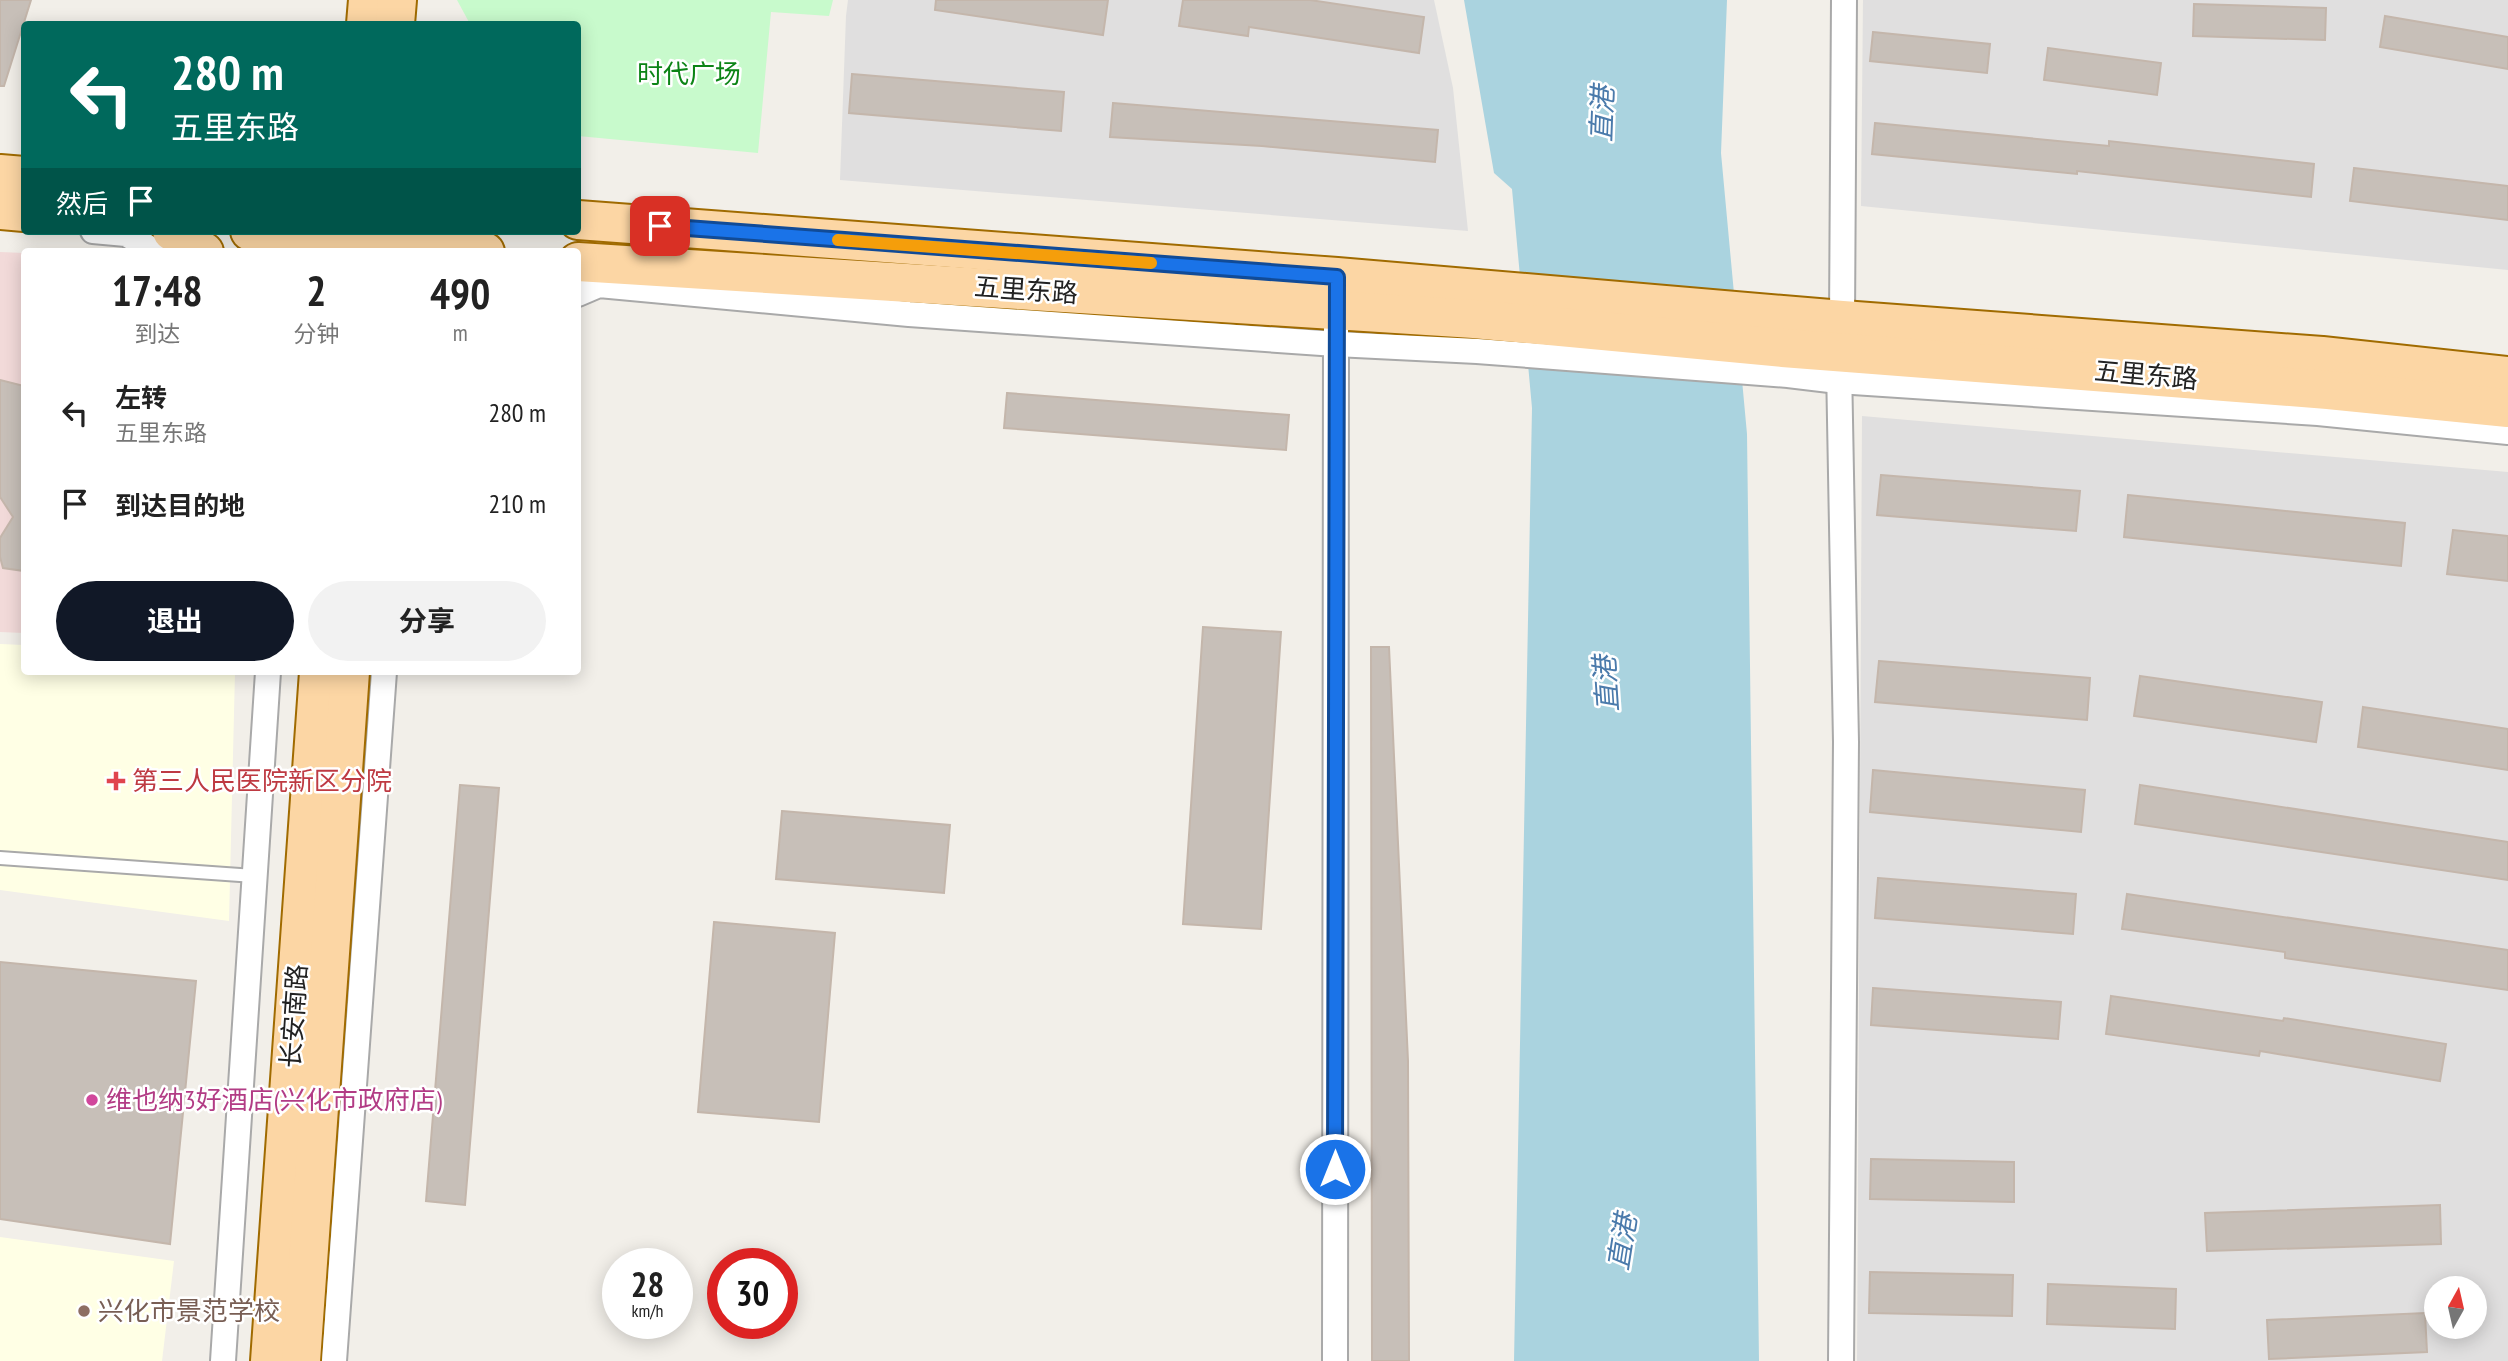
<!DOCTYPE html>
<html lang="zh">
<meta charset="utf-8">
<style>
:root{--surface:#fff;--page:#f2f2f2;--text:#222;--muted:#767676;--accent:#111827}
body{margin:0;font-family:"PT Sans Narrow","Noto Sans SC",sans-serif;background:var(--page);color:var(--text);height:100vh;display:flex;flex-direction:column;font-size:26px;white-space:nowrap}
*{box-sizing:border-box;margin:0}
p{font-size:23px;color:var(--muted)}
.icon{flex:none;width:38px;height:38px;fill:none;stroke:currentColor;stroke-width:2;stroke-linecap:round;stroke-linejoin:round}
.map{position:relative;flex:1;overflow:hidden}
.side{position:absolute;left:21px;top:248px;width:560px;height:427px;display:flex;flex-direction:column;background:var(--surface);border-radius:7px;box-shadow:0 4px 18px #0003}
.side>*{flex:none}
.top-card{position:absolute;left:21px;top:21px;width:560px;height:214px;border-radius:7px;box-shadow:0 4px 18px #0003;background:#00695c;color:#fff;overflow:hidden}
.needle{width:46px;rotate:8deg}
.controls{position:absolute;left:2424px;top:1276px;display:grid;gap:14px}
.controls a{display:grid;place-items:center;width:63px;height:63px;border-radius:50%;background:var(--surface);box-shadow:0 4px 18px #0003;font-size:35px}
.speed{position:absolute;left:602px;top:1248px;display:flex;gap:14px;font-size:35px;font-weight:700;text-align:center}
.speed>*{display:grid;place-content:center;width:91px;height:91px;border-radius:50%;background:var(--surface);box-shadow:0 4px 18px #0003;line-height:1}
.speed small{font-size:18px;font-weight:400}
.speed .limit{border:10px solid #d22;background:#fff;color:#111}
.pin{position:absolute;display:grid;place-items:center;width:60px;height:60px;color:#fff;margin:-30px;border-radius:14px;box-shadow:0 4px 10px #0006}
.me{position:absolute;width:77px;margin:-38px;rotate:0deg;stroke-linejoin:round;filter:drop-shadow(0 0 5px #0008)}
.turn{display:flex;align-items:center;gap:24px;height:147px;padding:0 35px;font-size:32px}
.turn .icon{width:91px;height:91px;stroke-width:2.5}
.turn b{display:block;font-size:49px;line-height:60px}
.then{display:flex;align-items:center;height:66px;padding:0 35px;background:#0003;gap:14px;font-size:26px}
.eta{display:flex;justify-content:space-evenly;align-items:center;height:119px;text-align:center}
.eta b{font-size:42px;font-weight:700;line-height:49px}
.primary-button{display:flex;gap:14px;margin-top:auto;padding:14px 35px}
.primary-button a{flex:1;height:80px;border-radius:42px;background:var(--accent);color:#fff;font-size:28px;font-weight:700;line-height:80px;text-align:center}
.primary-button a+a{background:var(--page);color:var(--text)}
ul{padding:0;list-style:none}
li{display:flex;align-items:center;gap:21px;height:91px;padding:0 35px}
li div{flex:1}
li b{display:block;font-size:26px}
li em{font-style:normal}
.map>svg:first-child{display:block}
.residential{fill:#e0dfdf;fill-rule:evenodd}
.commercial{fill:#f2dad9}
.education{fill:#ffffe5}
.park{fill:#c8facc}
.water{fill:#aad3df}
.building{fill:#c7bfb8;stroke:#c4b6ab;stroke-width:2}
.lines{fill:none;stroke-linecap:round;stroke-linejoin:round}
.lane-casing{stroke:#a9a9a9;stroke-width:16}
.street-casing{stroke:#a9a9a9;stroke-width:28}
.primary-casing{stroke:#a06b00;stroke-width:42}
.lane{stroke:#fff;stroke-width:12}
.street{stroke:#fff;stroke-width:24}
.primary{stroke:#fcd6a4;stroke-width:38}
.route-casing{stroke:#114b97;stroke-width:18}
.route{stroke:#1a73e8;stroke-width:12}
.slow{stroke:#f59e0b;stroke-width:12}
.health-dot{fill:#e0444e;stroke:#fff;stroke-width:2.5}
.hotel-dot{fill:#d1479c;stroke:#fff;stroke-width:2.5}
.education-dot{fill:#8d6e63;stroke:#fff;stroke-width:2.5}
.labels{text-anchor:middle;stroke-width:5;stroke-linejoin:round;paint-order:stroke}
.park-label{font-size:26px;fill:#0c8416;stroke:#fff}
.street-label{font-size:26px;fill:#222;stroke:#fff}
.health-label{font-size:26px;fill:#be3a42;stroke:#fff;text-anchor:start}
.hotel-label{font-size:26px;fill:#b23c85;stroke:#fff;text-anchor:start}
.education-label{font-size:26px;fill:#785e54;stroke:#fff;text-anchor:start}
.water-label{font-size:28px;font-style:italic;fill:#4a7aab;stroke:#fff}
</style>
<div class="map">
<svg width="2508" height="1361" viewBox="0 0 2508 1361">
<rect width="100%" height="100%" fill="#f2efe9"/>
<g class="residential">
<path d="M848 0H1434L1453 88 1468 231 840 180 846 16Z"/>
<path d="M1863 0H2508V270L1861 206Z"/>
<path d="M1862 416 2508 472V1361H1857ZM2436 1288H2474V1326H2436Z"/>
</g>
<path class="commercial" d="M0 252 24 253V633L0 632Z"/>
<g class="education">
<path d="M0 644 24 645V672H235L229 921 0 890Z"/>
<path d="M0 1237 174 1261 162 1361H0Z"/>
</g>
<path class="park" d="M457 0H833L829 16 771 12 758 153 578 136V24H470Z"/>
<path class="water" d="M1464 0H1727L1721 153 1747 434 1759 1361H1514L1532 408 1512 189 1494 173Z"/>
<g class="building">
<path d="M0 0H31L4 86H0Z"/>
<path d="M936 0H1108L1103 35 935 10Z"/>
<path d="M1183 0H1310L1424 17 1419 53 1249 27 1248 36 1179 26Z"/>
<path d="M2194 4 2326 8 2325 40 2193 36Z"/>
<path d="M2385 16 2508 37V69L2380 47Z"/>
<path d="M1873 32 1990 44 1987 73 1870 61Z"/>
<path d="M2048 48 2161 63 2157 95 2044 80Z"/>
<path d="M852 74 1064 92 1061 131 849 113Z"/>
<path d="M1113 103 1438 130 1435 162 1262 146 1110 137Z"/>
<path d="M1875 123 2109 146V141L2314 164 2311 197 2077 171V174L1872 154Z"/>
<path d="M2354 168 2508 186V220L2350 201Z"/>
<path d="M0 380 24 386V571L3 568 0 557V538L13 517 0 497Z"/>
<path d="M1007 393 1289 415 1286 450 1004 428Z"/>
<path d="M1881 475 2080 491 2076 531 1877 515Z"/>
<path d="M2128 495 2405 523 2401 566 2124 537Z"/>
<path d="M2453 530 2508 536V581L2447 574Z"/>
<path d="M1203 627 1281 632 1261 929 1183 924Z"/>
<path d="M1371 647H1389L1408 1061 1409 1361H1372Z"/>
<path d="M1879 661 2090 678 2087 720 1875 702Z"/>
<path d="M2140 676 2322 702 2316 742 2134 716Z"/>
<path d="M2363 707 2508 729V770L2358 747Z"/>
<path d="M1873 770 2085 790 2081 832 1870 812Z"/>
<path d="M460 785 499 788 465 1205 426 1201Z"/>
<path d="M2140 785 2508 842V880L2135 824Z"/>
<path d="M782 811 950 825 944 893 776 879Z"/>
<path d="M1878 878 2076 894 2073 934 1875 918Z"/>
<path d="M2127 894 2508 950V990L2285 958V952L2122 929Z"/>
<path d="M714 922 835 933 819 1122 698 1112Z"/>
<path d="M0 962 196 981 170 1244 0 1219Z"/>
<path d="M1873 988 2061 1002 2058 1039 1871 1025Z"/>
<path d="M2111 996 2283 1021 2284 1018 2446 1044 2440 1081 2260 1051 2259 1056 2106 1034Z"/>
<path d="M1871 1159 2014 1162V1202L1870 1199Z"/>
<path d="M2440 1205 2441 1244 2207 1251 2205 1213Z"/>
<path d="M1870 1272 2013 1275 2012 1316 1869 1313Z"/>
<path d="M2048 1284 2176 1289 2175 1329 2047 1324Z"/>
<path d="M2425 1313 2427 1352 2269 1359 2267 1320Z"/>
</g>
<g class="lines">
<defs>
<path id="lane" d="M0 858 254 876"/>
<g id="street">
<path d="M93 231 126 234 156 252"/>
<path d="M578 294 599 285 909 314 1336 344 1477 351 1788 375 1838 381 2318 413 2508 432"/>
<path d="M1842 320 1844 0"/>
<path d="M1839 366 1846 742 1841 1361"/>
<path d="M223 1361 268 672"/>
<path d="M334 1361 384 672"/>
<path d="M1335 1361 1336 330"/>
</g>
<g id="primary">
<path d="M366 24 368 0"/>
<path d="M395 24 397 0"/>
<path d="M0 174 24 176"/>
<path d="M0 210 24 212"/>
<path d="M578 220 1337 277 1842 320 2322 356 2508 376"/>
<path d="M172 231 204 252"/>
<path d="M250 231 382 241 485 252"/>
<path d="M578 262 1474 319 1783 348 2328 390 2508 408"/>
<path d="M270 1361 319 672"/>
<path d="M301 1361 350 672"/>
</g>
</defs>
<use href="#lane" class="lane-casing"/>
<use href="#street" class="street-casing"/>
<use href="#primary" class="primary-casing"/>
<use href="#lane" class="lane"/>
<use href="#street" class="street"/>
<use href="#primary" class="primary"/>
</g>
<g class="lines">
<defs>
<path id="route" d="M660 226 1337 277 1335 1169"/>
</defs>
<use href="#route" class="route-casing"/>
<use href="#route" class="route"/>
<path class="slow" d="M838 240 1151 263"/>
</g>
<path class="health-dot" d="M112.5 770.5h7v7h7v7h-7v7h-7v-7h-7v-7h7z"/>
<circle class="hotel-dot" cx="92" cy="1100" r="7"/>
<circle class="education-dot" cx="84" cy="1311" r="7"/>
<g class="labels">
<g class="park-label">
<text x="689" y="83">时代广场</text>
</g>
<g class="street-label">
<text transform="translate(1026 290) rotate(4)" y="9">五里东路</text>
<text transform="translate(2146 375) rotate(5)" y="9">五里东路</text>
<text transform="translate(294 1016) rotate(-86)" y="9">长安南路</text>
</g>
<g class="health-label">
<text x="132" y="790">第三人民医院新区分院</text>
</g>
<g class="hotel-label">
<text x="106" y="1109">维也纳3好酒店(兴化市政府店)</text>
</g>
<g class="education-label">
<text x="98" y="1320">兴化市景范学校</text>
</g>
<g class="water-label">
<text transform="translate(1602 114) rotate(-88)" y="10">直港</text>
<text transform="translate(1606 684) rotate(-94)" y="10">直港</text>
<text transform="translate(1622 1242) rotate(-81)" y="10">直港</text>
</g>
</g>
</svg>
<div class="controls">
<a><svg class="needle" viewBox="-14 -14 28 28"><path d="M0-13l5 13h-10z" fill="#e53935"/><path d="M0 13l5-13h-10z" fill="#767676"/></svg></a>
</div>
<div class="speed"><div>28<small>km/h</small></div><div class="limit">30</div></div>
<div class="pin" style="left:660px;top:226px;background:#d93025"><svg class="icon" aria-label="arrive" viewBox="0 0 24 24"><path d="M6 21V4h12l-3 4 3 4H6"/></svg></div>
<svg class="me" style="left:1335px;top:1169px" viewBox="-20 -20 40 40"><circle r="17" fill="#1a73e8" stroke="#fff" stroke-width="3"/><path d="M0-11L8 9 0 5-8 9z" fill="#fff"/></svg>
<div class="top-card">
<div class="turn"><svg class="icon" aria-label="left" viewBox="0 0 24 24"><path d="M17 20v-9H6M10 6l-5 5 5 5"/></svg><div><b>280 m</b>五里东路</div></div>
<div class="then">然后<svg class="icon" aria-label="arrive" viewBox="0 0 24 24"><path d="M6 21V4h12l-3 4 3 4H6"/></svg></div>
</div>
<section class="side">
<div class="eta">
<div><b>17:48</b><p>到达</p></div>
<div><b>2</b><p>分钟</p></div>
<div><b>490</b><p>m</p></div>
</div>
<ul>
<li><svg class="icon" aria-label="left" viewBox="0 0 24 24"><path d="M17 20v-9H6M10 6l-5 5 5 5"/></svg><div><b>左转</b><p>五里东路</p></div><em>280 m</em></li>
<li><svg class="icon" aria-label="arrive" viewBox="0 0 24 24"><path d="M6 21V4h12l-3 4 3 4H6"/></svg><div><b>到达目的地</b></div><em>210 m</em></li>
</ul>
<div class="primary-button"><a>退出</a><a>分享</a></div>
</section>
</div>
